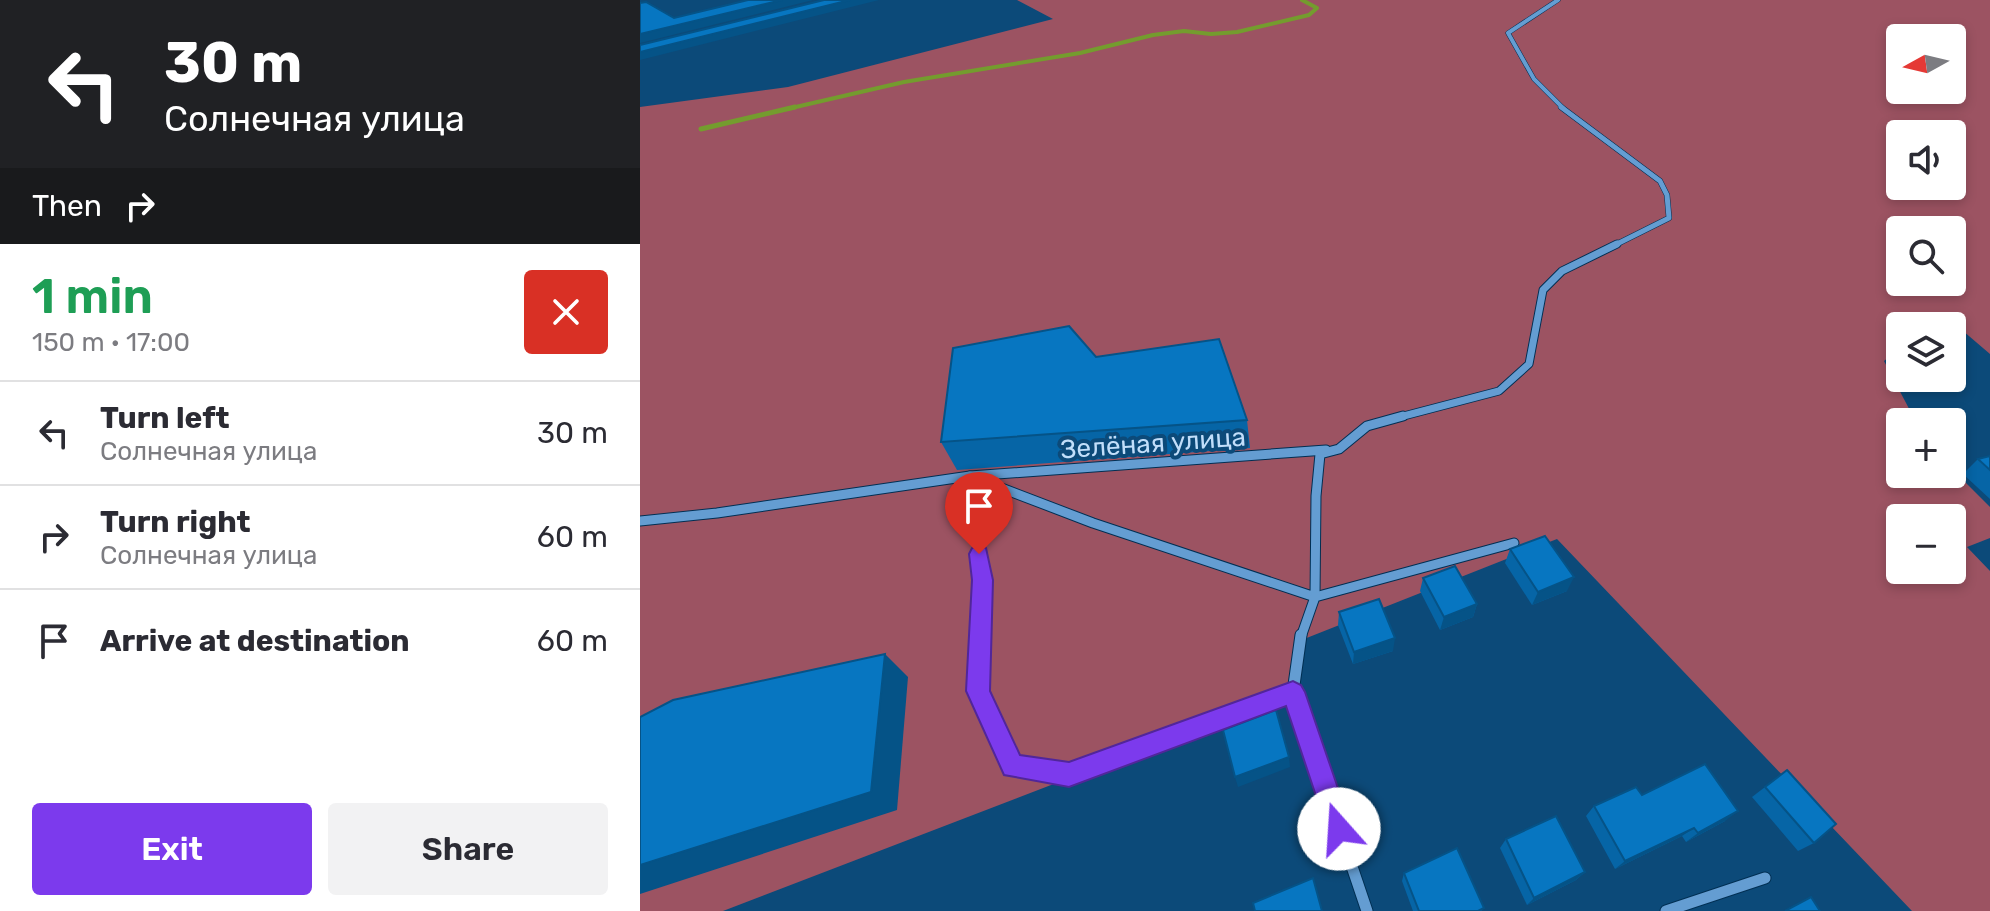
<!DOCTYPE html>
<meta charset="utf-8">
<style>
:root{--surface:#fff;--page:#f2f2f3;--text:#2b2b33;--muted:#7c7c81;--line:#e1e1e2;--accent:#7c3aed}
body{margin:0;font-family:Rubik,sans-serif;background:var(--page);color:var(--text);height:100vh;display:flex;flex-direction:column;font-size:30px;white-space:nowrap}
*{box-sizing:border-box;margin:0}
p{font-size:26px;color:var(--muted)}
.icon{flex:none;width:44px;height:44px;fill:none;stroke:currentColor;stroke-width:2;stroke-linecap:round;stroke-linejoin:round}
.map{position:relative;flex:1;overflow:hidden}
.side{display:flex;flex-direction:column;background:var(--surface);width:640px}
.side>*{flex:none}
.top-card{background:#202124;color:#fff;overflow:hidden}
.needle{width:52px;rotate:262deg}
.fabs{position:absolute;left:1246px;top:24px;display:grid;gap:16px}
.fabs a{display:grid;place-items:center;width:80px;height:80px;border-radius:8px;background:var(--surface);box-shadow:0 4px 12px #0003;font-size:40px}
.pin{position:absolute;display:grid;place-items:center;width:68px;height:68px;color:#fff;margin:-82px -34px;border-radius:50% 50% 50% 0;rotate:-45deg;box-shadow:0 0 8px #0007}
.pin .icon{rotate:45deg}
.me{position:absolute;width:88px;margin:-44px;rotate:341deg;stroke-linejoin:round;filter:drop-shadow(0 0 6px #0008)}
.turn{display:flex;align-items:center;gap:28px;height:168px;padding:0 32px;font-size:36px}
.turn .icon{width:104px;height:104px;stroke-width:2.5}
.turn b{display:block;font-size:56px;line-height:68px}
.then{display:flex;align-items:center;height:76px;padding:0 32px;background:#0003;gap:16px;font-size:30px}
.round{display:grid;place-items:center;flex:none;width:84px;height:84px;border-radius:8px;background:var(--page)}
.overview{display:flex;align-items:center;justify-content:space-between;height:136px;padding:0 32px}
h1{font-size:48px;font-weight:600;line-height:60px;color:#1e9e55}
.action{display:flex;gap:16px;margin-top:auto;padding:16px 32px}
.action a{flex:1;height:92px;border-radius:8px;background:var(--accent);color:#fff;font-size:32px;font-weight:600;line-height:92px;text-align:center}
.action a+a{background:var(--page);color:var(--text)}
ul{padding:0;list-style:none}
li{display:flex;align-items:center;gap:24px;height:104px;padding:0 32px;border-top:2px solid var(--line)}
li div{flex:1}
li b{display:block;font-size:30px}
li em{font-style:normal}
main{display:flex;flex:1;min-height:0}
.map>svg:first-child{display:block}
.green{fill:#9c5362;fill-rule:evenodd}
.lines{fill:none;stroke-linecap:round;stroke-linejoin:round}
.stream-far1{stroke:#749c2e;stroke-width:4}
.stream{stroke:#749c2e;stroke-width:5}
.street-far4-casing{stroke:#002f53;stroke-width:5}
.street-far3-casing{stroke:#002f53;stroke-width:6}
.street-far2-casing{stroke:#002f53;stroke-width:9}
.street-far1-casing{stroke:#002f53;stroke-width:11}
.street-casing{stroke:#002f53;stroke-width:13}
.street-far4{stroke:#649dd2;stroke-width:4}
.street-far3{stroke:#649dd2;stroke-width:5}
.street-far2{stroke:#649dd2;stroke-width:7}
.street-far1{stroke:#649dd2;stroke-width:9}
.street{stroke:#649dd2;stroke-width:11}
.wall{fill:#0665a6}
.shaded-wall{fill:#055387}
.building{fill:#0776c1;stroke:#055387;stroke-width:2}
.route{fill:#7c3aed;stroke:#51269a;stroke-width:2}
.labels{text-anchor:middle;stroke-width:8;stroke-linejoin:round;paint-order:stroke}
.street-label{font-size:26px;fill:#c1defa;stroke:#0c4a79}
</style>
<main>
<section class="side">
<div class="top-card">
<div class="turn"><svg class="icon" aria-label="left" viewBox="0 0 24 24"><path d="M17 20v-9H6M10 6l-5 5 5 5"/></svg><div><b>30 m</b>Солнечная улица</div></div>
<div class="then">Then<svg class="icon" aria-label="right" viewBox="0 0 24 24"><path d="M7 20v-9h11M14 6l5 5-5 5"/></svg></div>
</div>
<div class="overview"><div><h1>1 min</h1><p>150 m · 17:00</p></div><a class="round" style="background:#d93025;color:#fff"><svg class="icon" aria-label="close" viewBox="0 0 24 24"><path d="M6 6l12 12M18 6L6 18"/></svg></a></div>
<ul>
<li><svg class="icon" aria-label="left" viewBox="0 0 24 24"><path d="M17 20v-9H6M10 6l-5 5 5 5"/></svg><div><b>Turn left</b><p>Солнечная улица</p></div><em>30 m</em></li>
<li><svg class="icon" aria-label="right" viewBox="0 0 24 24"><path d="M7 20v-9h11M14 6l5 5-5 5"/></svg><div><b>Turn right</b><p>Солнечная улица</p></div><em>60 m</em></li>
<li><svg class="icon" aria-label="arrive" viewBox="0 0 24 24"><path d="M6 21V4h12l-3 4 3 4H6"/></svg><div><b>Arrive at destination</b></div><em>60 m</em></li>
</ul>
<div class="action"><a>Exit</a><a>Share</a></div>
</section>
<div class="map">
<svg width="1350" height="911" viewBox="0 0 1350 911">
<rect width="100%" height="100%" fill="#0c4a79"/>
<path class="green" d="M377 0H1350V354L1302 313 1286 326H1260V348L1244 361 1276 422H1260V474H1312V469L1350 507V538L1327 547 1350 571V911H1272L917 539 659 641 653 692 83 911H0V107L148 87 413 19ZM1260 38H1312V90H1260ZM1260 134H1312V186H1260ZM1260 230H1312V282H1260ZM1260 518H1312V570H1260Z"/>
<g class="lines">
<path class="stream-far1" d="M147 109 264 82 440 53 513 35 544 31 571 34 597 32 669 15 677 8 662 0"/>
<path class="stream" d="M61 129 155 107"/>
<defs>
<path id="street-far4" d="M918 0 868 33 894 79 924 109"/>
<path id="street-far3" d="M921 107 1020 181 1027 195 1029 218 973 246"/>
<path id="street-far2" d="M756 418 859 391 889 364 903 290 922 271 977 244"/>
<g id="street-far1">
<path d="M0 521 77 513 330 476 453 523 675 597 676 496 680 454 699 449 727 426 763 416"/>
<path d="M340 637 342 580 330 476 686 450"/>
<path d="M661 637 675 597 874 543"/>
</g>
<g id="street">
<path d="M340 635 338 691 373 766 429 774 653 692"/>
<path d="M661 635 653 692 727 911"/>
<path d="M1026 911 1125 878"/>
</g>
</defs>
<use href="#street-far4" class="street-far4-casing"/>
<use href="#street-far3" class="street-far3-casing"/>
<use href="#street-far2" class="street-far2-casing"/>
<use href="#street-far1" class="street-far1-casing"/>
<use href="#street" class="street-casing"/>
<use href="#street-far4" class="street-far4"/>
<use href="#street-far3" class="street-far3"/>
<use href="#street-far2" class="street-far2"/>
<use href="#street-far1" class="street-far1"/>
<use href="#street" class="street"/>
</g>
<g class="wall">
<path d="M456 357 607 420 610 448 317 470 301 442Z"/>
<path d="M1350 456V499L1323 474 1338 459Z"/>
<path d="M870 549 927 591 892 605 865 563Z"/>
<path d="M783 578 837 604 833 617 800 630 780 591Z"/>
<path d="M699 612 753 651 713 664 698 625Z"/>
<path d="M1147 770 1174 843 1158 851 1112 797Z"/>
<path d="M1002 795 1085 821 1046 842 1042 836 975 869 946 816 954 806Z"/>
<path d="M866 839 945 872 936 880 887 905 860 848Z"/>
<path d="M764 873 844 908 841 911H773L762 881Z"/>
</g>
<g class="shaded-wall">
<path d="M142 0H173L0 43V34Z"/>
<path d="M210 0H239L0 60V52Z"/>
<path d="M934 577 927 591 892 605 898 592Z"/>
<path d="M837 604 833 617 800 630 804 617Z"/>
<path d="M755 638 753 651 713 664 714 652Z"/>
<path d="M245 654 268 677 257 810 0 894V865Z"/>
<path d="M649 757 650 767 598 787 595 777Z"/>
<path d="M1098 811 1085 821 1046 842 1058 833Z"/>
<path d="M1054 828 1042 836 975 869 985 861Z"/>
<path d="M945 872 936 880 887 905 894 898Z"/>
</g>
<g class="building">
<path d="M108 0H142L0 34V3L6 2 34 18Z"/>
<path d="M184 0H210L0 52V45Z"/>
<path d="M429 326 456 357 579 339 607 420 301 442 313 348Z"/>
<path d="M1350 456V470L1338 459Z"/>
<path d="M905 536 934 577 898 592 870 549Z"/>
<path d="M815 566 837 604 804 617 783 578Z"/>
<path d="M739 599 755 638 714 652 699 612Z"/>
<path d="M245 654 231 792 0 865V717L33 700Z"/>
<path d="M636 710 649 757 595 777 583 730Z"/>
<path d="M1065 764 1098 811 1058 833 1054 828 985 861 954 806 996 787 1002 795Z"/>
<path d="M1147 770 1196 824 1174 843 1125 787Z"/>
<path d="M916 816 945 872 894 898 866 839Z"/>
<path d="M817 848 844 908 838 911H779L764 873Z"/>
<path d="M673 878 682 911H615L613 903Z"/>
<path d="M1171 897 1180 911H1145Z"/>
</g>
<path class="route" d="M339 546 346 548 353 580 350 691 380 755 429 762 653 681 661 685 665 692 712 829 709 838 699 842 690 838 646 706 429 787 364 775 326 691 332 580 329 554 332 548Z"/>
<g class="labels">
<g class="street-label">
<text transform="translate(513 443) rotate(-4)" y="9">Зелёная улица</text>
</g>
</g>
</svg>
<div class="fabs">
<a><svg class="needle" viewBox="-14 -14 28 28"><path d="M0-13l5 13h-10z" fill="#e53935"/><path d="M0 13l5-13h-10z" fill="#7c7c81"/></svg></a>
<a><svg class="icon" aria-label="sound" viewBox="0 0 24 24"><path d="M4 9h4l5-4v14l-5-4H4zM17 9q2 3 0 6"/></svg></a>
<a><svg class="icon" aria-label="search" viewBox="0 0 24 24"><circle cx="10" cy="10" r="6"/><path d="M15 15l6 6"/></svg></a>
<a><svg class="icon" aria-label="layers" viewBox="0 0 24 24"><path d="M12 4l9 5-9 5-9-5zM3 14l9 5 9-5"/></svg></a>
<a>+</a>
<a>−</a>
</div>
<div class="pin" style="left:339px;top:554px;background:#d93025"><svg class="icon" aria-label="arrive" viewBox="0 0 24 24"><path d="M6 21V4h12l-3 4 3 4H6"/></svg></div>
<svg class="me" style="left:699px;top:829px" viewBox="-20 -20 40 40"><circle r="19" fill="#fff"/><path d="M0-13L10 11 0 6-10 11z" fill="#7c3aed"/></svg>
</div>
</main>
